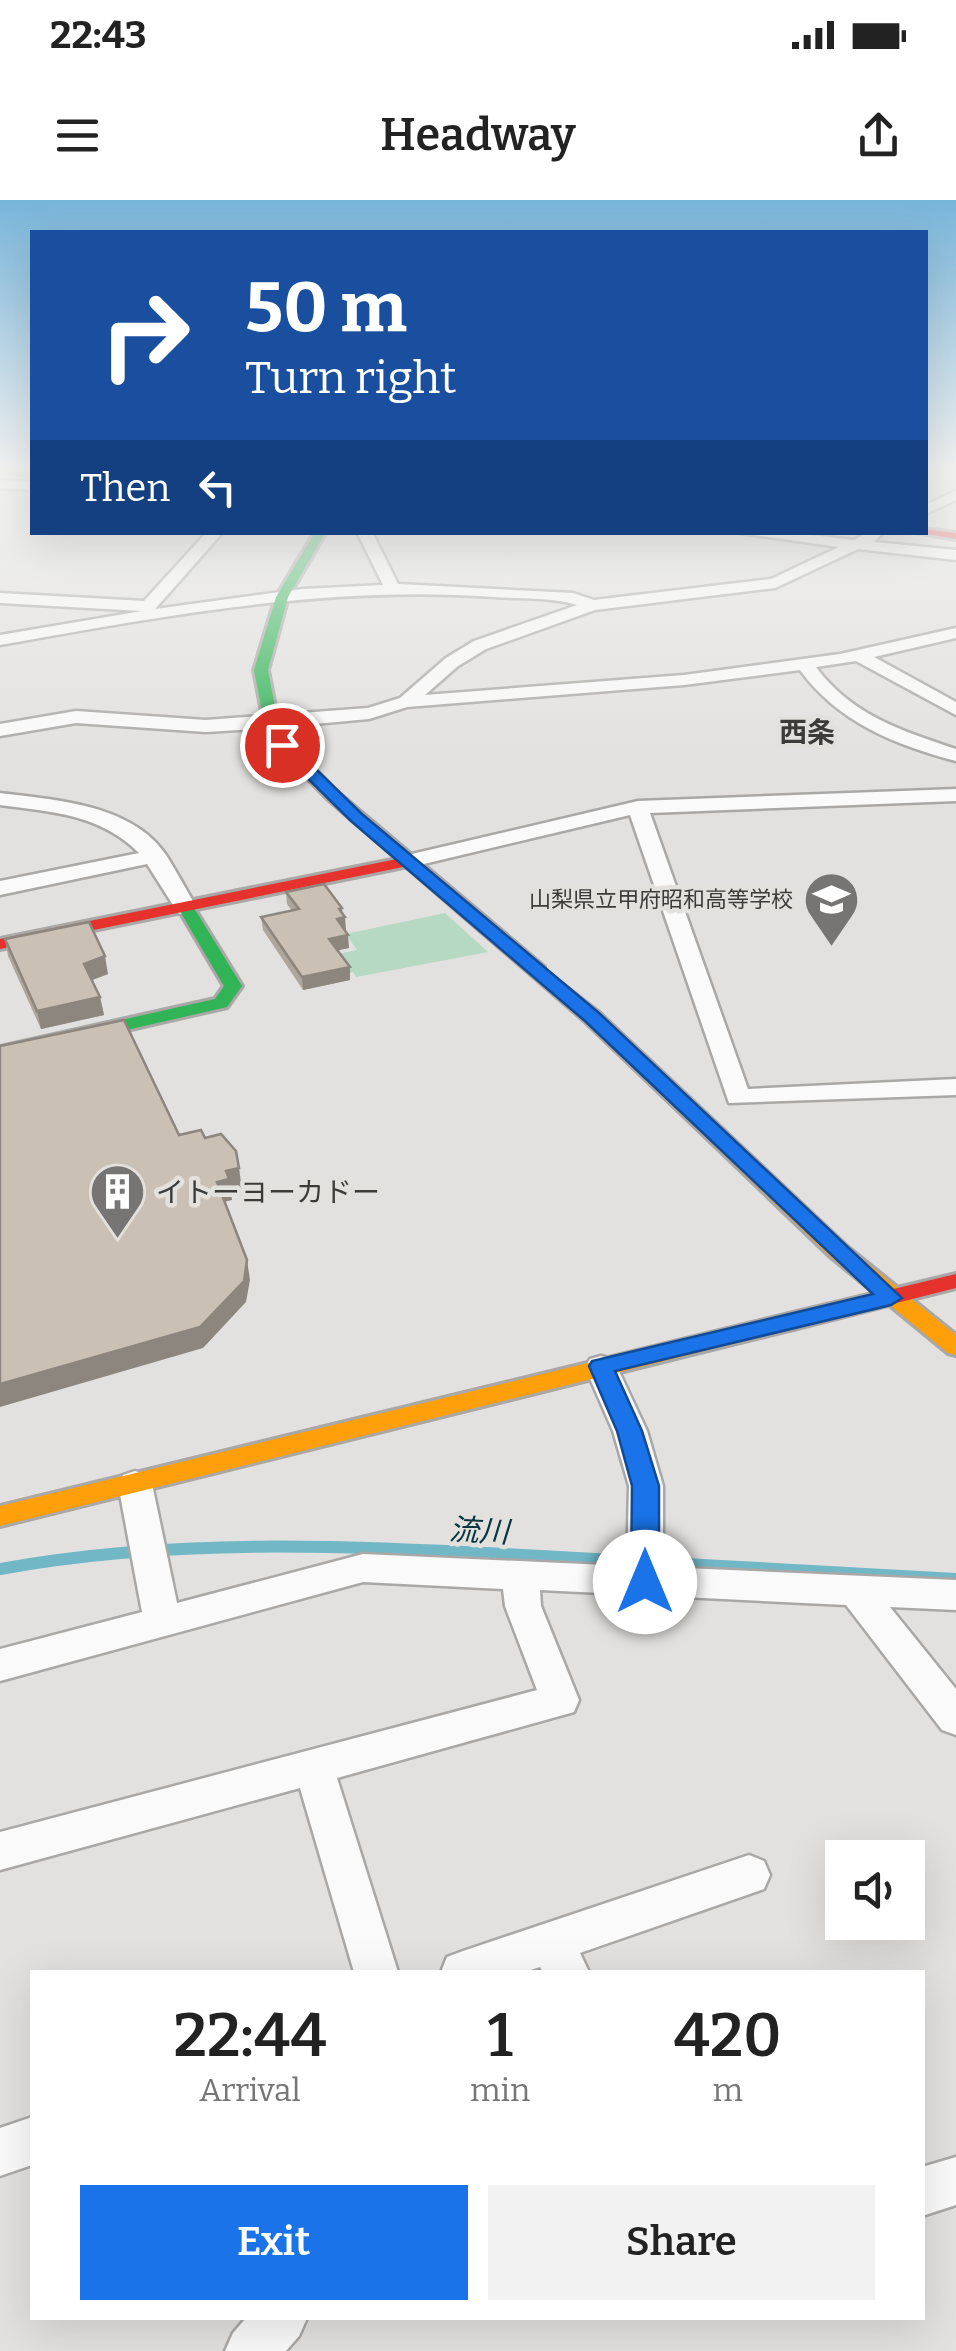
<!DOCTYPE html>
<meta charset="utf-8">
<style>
:root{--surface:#fff;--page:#f2f2f2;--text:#222;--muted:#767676;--accent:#1a73e8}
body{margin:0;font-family:Bitter,"Noto Sans JP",serif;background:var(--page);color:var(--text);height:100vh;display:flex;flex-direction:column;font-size:38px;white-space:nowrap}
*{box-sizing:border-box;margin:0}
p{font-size:32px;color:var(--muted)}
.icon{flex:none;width:55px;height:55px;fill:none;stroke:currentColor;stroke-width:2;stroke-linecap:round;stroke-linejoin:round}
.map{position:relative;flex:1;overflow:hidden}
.panel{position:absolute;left:30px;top:1770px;width:895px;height:350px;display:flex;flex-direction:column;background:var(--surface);border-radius:0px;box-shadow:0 10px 40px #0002}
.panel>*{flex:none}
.banner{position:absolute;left:30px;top:30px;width:898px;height:305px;border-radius:0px;box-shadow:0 10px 40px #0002;background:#1a4fa0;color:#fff;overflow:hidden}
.controls{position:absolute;left:825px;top:1640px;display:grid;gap:20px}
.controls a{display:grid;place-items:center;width:100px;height:100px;border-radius:0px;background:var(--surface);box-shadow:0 10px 40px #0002;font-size:50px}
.pin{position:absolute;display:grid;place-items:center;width:85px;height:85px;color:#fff;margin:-42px;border:5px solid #fff;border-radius:50%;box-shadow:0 2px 10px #0007}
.me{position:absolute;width:110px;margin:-55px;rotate:0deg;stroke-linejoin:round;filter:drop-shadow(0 0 8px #0008)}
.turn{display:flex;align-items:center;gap:35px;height:210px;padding:0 50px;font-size:45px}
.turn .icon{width:130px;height:130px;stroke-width:2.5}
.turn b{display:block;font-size:70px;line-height:85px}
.then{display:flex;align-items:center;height:95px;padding:0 50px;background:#0003;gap:20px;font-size:38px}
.eta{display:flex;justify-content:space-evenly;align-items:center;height:170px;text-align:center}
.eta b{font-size:60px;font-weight:600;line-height:70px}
.button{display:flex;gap:20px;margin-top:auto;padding:20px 50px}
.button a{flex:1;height:115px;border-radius:0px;background:var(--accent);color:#fff;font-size:40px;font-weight:600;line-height:115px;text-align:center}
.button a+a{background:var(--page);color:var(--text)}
.status{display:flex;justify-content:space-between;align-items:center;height:70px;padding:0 50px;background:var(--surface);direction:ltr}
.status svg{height:28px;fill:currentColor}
header{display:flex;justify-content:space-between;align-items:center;height:130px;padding:0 50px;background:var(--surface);font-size:45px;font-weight:600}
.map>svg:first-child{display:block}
.green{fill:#b5d9c2}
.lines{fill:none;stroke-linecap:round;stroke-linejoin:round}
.stream{stroke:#71b7c6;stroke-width:12}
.street-casing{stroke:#a9a8a7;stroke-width:5}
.fast-casing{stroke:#a9a8a7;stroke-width:6}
.slow-casing{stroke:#a9a8a7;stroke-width:6}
.jam-casing{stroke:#a9a8a7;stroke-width:6}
.street{fill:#fbfafa;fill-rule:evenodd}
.fast{fill:#30b455;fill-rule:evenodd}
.slow{fill:#ff9f0a;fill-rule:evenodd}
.jam{fill:#e5322d;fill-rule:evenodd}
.wall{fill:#aea59b}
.shaded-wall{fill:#8d867e}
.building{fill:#cac0b4;stroke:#8d867e;stroke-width:2.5}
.route{fill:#1a73e8;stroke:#114b97;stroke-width:2.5}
.labels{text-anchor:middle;stroke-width:9;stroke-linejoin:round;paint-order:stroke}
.far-poi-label{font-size:22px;fill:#3c3b3a;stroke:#e3e1de;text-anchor:end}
.far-quarter-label{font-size:28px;font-weight:bold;fill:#3c3b3a;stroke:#e3e1de}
.poi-label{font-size:28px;fill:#3c3b3a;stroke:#e3e1de;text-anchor:start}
.water-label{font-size:30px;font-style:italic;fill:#073640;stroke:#e3e1de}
</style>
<div class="status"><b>22:43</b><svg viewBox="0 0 49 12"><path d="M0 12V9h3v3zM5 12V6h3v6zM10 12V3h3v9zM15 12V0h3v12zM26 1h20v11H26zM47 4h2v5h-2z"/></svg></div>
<header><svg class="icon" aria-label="menu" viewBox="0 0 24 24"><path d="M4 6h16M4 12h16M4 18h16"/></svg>Headway<svg class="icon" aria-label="share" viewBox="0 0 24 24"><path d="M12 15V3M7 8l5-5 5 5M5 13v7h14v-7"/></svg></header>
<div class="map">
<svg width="956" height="2151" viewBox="0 0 956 2151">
<rect width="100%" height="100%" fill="#e2e1df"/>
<path class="green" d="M445 713 488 752 356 777 353 772 341 775 328 756 357 750 346 734Z"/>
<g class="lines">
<path class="stream" d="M0 1369C174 1337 347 1346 523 1355 667 1363 812 1371 956 1379"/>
<defs>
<g id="street">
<path d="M0 280 32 282V290L0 288Z"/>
<path d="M956 291V300L925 314V305Z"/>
<path d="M207 332H223L155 409 303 389 383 385 357 332H372L398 384 573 393 594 400 771 379 839 347 733 332H786L854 340 869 332H884L874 342 956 350V360L858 349 775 388 595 410 486 449 458 466 425 495 684 475 840 454 956 428V438L874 457 956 502V515L856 461 816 467C851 515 902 531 956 549V561C895 545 838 522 800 470L684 485 407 507 369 519 271 528 206 532 76 523 0 536V524L76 511 206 520 368 508 400 498 446 458 474 441 577 405C552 397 520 399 494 397 327 385 163 416 0 445V435L142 411 0 403V393L144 401Z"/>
<path d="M956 589V601L650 613 748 889 956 879V895L729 903 630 615 407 668 396 662 399 657 638 601Z"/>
<path d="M0 593C55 600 132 604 166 655 175 669 187 691 197 708L186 715 178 713 147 664 0 695V681L139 653C100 614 52 612 0 605Z"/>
<path d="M601 1156 612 1159 617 1167 647 1231 663 1286V1367L956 1380V1410L890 1407 956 1489V1535L942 1530 846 1405 540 1390 541 1406 579 1500 574 1512 337 1578 398 1772H354L300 1588 0 1670V1632L537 1490 505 1406 503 1389 363 1382 0 1481V1449L142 1412 118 1284 123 1275 135 1271 147 1275 152 1284 177 1403 363 1354 627 1366 629 1286 613 1231 585 1167 590 1159Z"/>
<path d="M749 1655 764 1661 770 1675 764 1689 580 1753 589 1772H543L540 1767 524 1772H441L447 1757 463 1751Z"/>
<path d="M32 1917V1965L0 1976V1928Z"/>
<path d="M956 1957V2005L922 2016V1967Z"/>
<path d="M246 2118H307L299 2136 286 2151H225L233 2133Z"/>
</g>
<g id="fast">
<path d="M315 332H326L288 397 268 470 278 522 289 543 337 592 544 767V775H532L327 598 278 548 264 522 254 470 276 397Z"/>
<path d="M186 703 194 708 242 786 227 807 0 859V847L215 799 224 786 178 708Z"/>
</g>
<g id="slow">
<path d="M0 269H32V274L0 273Z"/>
<path d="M538 766 599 813 846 1046 956 1135V1155L948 1153 830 1056 585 821 532 775 529 771Z"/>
<path d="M789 1114 801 1122 797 1128 0 1326V1306Z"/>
</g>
<g id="jam">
<path d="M925 329 956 333V339L915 332H925Z"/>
<path d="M407 657 415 662 413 665 0 749V739Z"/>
<path d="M956 1074V1088L789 1130 777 1122 789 1114Z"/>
</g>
</defs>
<use href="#street" class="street-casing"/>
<use href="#fast" class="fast-casing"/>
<use href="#slow" class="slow-casing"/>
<use href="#jam" class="jam-casing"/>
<use href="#street" class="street"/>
<use href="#fast" class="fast"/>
<use href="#slow" class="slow"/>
<use href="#jam" class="jam"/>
</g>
<g class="wall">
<path d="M286 692 342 713 349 748 337 750 350 767V780L303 790 263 730 261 717 292 711 287 704Z"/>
<path d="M5 739 108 774 92 780 100 797 104 815 41 829 8 756Z"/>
</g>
<g class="shaded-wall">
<path d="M342 708 343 718 345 717 346 730 338 732 337 719 339 709Z"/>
<path d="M348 735 349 748 330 752 329 739Z"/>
<path d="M105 756 108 774 87 782 84 764Z"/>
<path d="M350 767V780L303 790 302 777Z"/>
<path d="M100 797 104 815 41 829 37 811Z"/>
<path d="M239 968 242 989 231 991 232 1000 219 1003 217 982 226 971Z"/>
<path d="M247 1060 250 1080 246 1102 203 1148 0 1207V1184Z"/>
</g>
<g class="building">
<path d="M324 684 342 708 339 709 345 717 337 719 348 735 329 739 350 767 302 777 261 717 299 709 286 692Z"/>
<path d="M89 722 105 756 84 764 100 797 37 811 5 739Z"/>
<path d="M124 820 179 935 201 930 205 938 221 934 236 951 239 968 226 971 229 979 217 982 247 1060 244 1081 200 1127 0 1184V846Z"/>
</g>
<linearGradient id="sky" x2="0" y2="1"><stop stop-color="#78b5da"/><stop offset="0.47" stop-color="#f2f2f1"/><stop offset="1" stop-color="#f2f2f1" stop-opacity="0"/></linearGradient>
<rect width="956" height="570" fill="url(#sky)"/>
<path class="route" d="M277 542H288L362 614 599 813 902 1098 891 1105 615 1171 642 1231 659 1286V1382L655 1389 645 1393 636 1389 631 1382 632 1286 617 1231 589 1166 592 1161 873 1094 585 821 351 621 277 548Z"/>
<defs>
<symbol id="school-pin" viewBox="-11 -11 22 30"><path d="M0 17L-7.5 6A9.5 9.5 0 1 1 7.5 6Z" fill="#767574" stroke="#e3e1de"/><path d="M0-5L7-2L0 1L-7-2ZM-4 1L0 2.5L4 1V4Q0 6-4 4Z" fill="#fff"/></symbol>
<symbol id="building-pin" viewBox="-11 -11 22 30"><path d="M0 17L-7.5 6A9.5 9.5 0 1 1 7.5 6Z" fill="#767574" stroke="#e3e1de"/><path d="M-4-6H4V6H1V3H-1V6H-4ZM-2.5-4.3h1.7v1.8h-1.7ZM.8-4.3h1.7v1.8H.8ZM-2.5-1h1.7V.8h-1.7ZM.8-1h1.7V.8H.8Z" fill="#fff"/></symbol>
</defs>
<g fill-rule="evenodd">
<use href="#school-pin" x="800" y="668" width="63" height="86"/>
<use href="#building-pin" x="86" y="960" width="63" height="86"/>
</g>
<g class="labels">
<g class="far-poi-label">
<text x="793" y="707">山梨県立甲府昭和高等学校</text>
</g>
<g class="far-quarter-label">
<text x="807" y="542">西条</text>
</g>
<g class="poi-label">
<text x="156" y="1002">イトーヨーカドー</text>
</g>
<g class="water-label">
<text transform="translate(479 1331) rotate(3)" y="10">流川</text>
</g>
</g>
</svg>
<div class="controls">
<a><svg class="icon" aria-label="sound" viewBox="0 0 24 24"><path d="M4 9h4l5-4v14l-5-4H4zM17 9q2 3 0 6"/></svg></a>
</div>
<div class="pin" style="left:282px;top:545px;background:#d93025"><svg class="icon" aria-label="arrive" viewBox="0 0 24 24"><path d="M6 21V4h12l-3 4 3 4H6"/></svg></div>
<svg class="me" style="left:645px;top:1382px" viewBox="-20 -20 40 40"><circle r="19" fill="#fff"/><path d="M0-13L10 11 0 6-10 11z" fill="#1a73e8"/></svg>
<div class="banner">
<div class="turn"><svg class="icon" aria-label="right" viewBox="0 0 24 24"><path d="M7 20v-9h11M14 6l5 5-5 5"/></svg><div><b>50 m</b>Turn right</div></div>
<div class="then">Then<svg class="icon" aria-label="left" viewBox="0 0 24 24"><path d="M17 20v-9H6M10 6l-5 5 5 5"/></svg></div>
</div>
<section class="panel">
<div class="eta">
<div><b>22:44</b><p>Arrival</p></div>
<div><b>1</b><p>min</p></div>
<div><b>420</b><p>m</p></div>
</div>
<div class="button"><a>Exit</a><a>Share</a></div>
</section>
</div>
